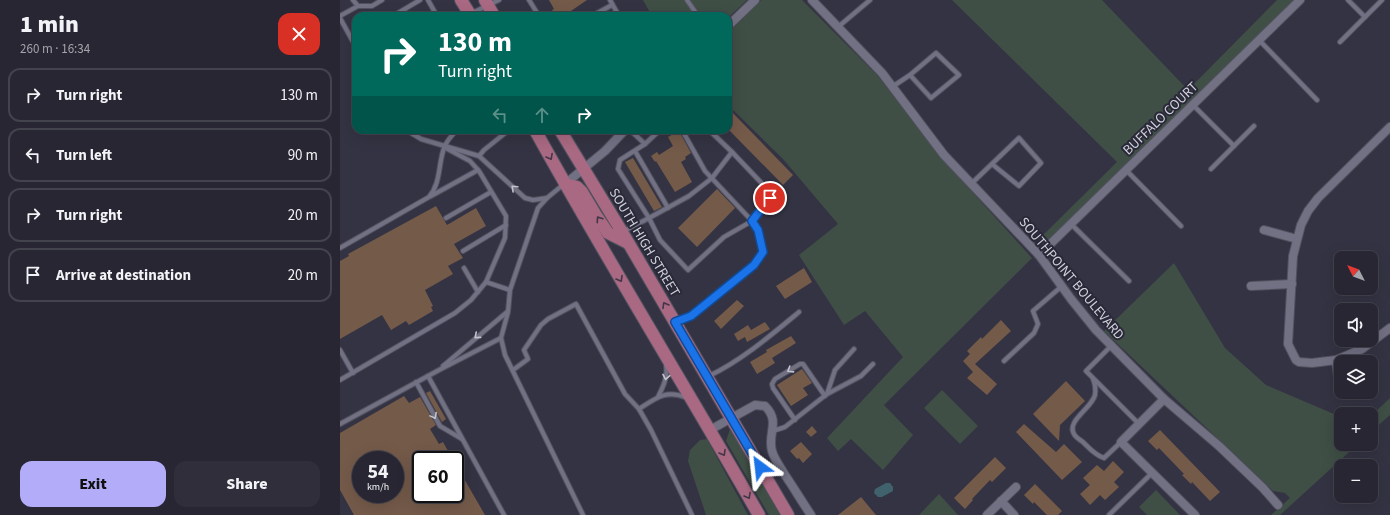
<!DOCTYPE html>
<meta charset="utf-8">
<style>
:root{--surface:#272632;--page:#2f2e3a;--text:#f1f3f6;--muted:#a4a5ac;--line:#43434d;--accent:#b3adf9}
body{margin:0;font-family:"Source Sans 3",sans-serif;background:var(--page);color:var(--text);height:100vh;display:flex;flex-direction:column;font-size:15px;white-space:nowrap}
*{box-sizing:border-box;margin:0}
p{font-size:13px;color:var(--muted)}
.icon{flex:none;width:22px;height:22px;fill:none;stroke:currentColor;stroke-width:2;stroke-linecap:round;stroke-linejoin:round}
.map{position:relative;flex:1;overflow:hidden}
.drawer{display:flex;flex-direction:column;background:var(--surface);width:340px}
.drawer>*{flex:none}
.guide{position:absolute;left:12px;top:12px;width:380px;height:122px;border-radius:12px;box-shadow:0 4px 16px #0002,0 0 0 1px var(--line);background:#00695c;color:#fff;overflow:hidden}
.needle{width:26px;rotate:312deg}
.buttons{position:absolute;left:994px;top:251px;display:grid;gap:8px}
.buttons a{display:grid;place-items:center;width:44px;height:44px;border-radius:8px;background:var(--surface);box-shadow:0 4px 16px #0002,0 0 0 1px var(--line);font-size:20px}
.speed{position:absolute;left:12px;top:451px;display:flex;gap:8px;font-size:20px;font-weight:700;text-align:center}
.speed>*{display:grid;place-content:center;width:52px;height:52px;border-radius:50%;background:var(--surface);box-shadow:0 4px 16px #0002,0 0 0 1px var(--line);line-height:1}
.speed small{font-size:10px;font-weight:400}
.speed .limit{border:2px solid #111;border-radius:6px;background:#fff;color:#111}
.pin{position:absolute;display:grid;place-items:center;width:34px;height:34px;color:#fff;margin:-17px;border:2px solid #fff;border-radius:50%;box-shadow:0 1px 4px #0007}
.me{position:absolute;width:44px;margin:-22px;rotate:330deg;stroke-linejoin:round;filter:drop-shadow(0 0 3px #0008)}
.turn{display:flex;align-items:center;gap:14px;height:84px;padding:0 20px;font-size:18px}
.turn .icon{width:52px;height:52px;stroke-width:2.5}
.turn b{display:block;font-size:28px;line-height:34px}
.lanes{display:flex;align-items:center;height:38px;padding:0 20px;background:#0003;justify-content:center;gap:20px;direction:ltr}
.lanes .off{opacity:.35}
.round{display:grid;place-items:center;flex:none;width:42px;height:42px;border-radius:12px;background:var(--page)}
.head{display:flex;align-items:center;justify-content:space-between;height:68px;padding:0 20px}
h1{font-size:24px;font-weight:800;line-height:30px}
.primary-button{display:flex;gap:8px;margin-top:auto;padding:8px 20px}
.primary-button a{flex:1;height:46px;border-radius:12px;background:var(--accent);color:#111;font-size:16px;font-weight:800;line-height:46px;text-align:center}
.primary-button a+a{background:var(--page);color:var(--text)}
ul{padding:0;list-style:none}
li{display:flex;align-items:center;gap:12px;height:54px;margin:0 8px 6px;padding:0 12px;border:2px solid var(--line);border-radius:12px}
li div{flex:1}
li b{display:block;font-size:15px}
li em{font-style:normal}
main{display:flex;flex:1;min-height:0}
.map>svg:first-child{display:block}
.green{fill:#3f4f45}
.water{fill:#40626d}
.building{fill:#745a49;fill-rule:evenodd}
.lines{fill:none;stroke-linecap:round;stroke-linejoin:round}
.lane-casing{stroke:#52515f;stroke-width:6}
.street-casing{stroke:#52515f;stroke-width:10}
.primary-casing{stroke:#52515f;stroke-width:14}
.lane{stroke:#727184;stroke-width:4}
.street{stroke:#727184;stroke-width:8}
.primary{stroke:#a96982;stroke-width:12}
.oneway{stroke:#433648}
.oneway2{stroke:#c3c3ce}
.route-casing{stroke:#114b97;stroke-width:10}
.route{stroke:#1a73e8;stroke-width:7}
.labels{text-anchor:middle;stroke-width:4;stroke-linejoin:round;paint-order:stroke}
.street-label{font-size:14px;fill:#d1d1db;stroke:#2a2939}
</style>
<main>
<section class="drawer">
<div class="head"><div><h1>1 min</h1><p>260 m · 16:34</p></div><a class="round" style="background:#d93025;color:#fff"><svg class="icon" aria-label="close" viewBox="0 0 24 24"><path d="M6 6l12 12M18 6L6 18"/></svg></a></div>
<ul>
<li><svg class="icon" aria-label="right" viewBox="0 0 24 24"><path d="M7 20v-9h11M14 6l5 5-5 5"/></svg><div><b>Turn right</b></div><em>130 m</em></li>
<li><svg class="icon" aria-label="left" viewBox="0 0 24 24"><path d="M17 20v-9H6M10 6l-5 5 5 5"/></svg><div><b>Turn left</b></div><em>90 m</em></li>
<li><svg class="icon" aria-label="right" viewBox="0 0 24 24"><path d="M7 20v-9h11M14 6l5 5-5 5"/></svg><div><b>Turn right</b></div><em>20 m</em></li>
<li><svg class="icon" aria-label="arrive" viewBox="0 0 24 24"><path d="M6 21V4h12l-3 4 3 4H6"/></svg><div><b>Arrive at destination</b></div><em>20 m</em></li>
</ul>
<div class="primary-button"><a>Exit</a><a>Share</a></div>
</section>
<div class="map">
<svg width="1050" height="515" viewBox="0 0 1050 515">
<rect width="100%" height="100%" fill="#343343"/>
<g class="green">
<path d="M303 0H407L388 18V16H312Z"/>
<path d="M421 0H462L538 76 597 153 692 258 544 405 573 435 543 470 511 439 498 451 487 438 563 357 525 311 504 325 459 255 498 224 443 159 388 105V33Z"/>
<path d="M612 0H762L848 90 937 0H954L705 246 699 239 777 162Z"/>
<path d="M834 263 885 348 926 385 1001 417V444H1018L940 515H931L950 498 945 493 933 491 764 331Z"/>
<path d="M602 390 638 426 620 444 584 408Z"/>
<path d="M1050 398V415L1031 432V416Z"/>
<path d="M390 429 441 515H429L386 441Z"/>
<path d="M367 439 408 515H366L348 461 350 450 360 440Z"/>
<path d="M816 490 840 515H807L799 507Z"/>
<path d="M599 494 618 515H579Z"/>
</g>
<path class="water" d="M546 483H550L553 487V491L542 497H538L534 493 535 489Z"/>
<g class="building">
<path d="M209 0H247L228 13 229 16H216L212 10 214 9Z"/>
<path d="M388 108 453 175 443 185 388 129Z"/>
<path d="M339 131 351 153 345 157 346 159 341 162 352 182 335 192 316 161 315 162 311 156 317 152 319 155 333 146 328 137Z"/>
<path d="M293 158 322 207 314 211 285 162Z"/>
<path d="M377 189 395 208 357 247 338 228Z"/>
<path d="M96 206 107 225 136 208 146 226 114 244 123 258 108 266 113 274 85 290 93 306 91 307 93 311 69 325 66 321 51 330 42 315 0 339V261L9 256 8 254Z"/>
<path d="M464 268 472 282 445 299 436 286Z"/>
<path d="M397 300 404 306 381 329 374 321Z"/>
<path d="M661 320 671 331 635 364 657 384 647 395 627 378 633 372 623 361 630 354 627 351 641 337 642 339Z"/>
<path d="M425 322 430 329 407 342 405 337 398 341 394 334 408 325 411 330Z"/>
<path d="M451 336 456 343 432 358 435 363 417 374 410 362 427 352 426 350Z"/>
<path d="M462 369 472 383 463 388 468 395 451 406 437 385Z"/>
<path d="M726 381 745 401 720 425 719 441 693 414Z"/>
<path d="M90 391 106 419 102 422 86 393Z"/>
<path d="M64 396 69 403 80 397 96 425 90 429 99 444 103 442 113 460H81V494H115V463L145 515H14L0 490V433ZM21 460H55V494H21Z"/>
<path d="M684 424 716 452 724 444 742 462 722 480 676 432Z"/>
<path d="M472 426 477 432 471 437 466 432Z"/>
<path d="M820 430 880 492 870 501 852 482 851 484 842 475 844 474 819 448 817 450 808 441Z"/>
<path d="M461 442 472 454 463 463 459 458 457 459 450 451Z"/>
<path d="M655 457 666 468 652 482 650 480 632 499 633 500 625 509 614 498Z"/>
<path d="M773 461 784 472 774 482 779 487 765 500 760 495 750 505 740 494 750 485 743 478 757 465 764 471Z"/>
<path d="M695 484 722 511 718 515H707L694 502 693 504 684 495Z"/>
<path d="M521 497 536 515H498Z"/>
</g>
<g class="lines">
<defs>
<g id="lane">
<path d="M13 0 18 6"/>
<path d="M88 0 97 16"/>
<path d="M189 0 199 16"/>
<path d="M270 0 279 16"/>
<path d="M347 0 358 16"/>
<path d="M1008 0 1025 17"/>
<path d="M132 13 159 0"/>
<path d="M0 16 18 6H32L42 0"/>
<path d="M53 16 80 0"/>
<path d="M252 16 272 5"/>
<path d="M0 18 16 47"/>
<path d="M498 27 530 0"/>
<path d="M919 40 977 100"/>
<path d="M1000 42 1042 0"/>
<path d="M552 87 570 75 596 53 619 75 591 98 570 75"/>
<path d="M853 105 894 146"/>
<path d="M66 130 81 139 139 156 185 198 193 200 207 198"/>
<path d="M290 130 305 144 320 130"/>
<path d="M305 144 280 160 278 169 309 218 349 196 372 178 392 152 369 130"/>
<path d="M104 147 130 161 139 171 166 216 165 238 146 282 170 290"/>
<path d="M295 151 328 208"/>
<path d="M139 156 144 150 169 130"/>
<path d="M871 169 914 126"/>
<path d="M786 170 841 226"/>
<path d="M224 184 207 198 198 208 170 290 168 312 161 338 165 355 243 515"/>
<path d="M631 184 679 138 701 163 679 186 652 164"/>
<path d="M91 196 138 170"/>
<path d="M106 218 151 192"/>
<path d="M731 224 789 281"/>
<path d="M284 231 309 218 320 240 348 270 384 237 412 221 430 198V192L392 152"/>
<path d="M0 248 89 197C101 183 98 165 104 148 106 142 112 135 117 130"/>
<path d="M123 251 166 225"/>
<path d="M124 268 138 292"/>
<path d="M337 321 351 316 414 265 423 252 418 230 412 221 365 171 342 130"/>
<path d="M771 346 746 371 799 424"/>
<path d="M0 350 13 373"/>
<path d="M664 361 694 333 698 324 693 311 722 286"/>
<path d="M103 366 167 312"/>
<path d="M173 370 188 359 184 350 201 325 208 319 236 304 285 394 299 409"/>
<path d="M88 376 164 515"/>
<path d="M369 376C402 360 430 336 459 312"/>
<path d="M753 379C755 384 756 389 755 395 752 408 726 421 734 434 736 438 741 440 744 443 750 449 755 455 764 458L781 442"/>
<path d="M0 380 115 313 131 300 146 282"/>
<path d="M76 382 100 426 122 439"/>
<path d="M487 394 521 376 533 364"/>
<path d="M318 397C323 387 328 377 326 365"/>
<path d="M347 398C326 389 316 398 299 409L311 430 352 515"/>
<path d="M455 420 433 388 432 384 435 379 460 364H463L485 396"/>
<path d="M0 424 99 370 161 338"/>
<path d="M433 431 445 427 487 394 495 370 514 349"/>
<path d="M769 515 812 473"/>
</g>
<g id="street">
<path d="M472 0 542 73 604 155 699 255 731 299 756 330 824 399 879 446 923 488 938 505"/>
<path d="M388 26 415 0"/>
<path d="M1050 127 978 198 968 211 961 225 953 256 948 344 956 360 959 362 972 363 996 360 1022 349 1050 328"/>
<path d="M225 184 265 151 285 130"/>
<path d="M924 230 957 239"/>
<path d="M699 255 960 0"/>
<path d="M911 286 952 284"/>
<path d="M996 360 1000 394"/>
<path d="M824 399 781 442 855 515"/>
<path d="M370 430 415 405 425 406C441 422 427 433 432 451 434 459 441 468 445 475 454 488 462 502 471 515"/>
<path d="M661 501 674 515"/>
<path d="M647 515 676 487"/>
</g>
<g id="primary">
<path d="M121 0 131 16"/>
<path d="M145 0 154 16"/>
<path d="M195 130C267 260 345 386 419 515"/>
<path d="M220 130 282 232 448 515"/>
<path d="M225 184 237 187 242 192 257 217 268 233 288 243"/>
</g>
</defs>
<use href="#lane" class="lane-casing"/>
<use href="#street" class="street-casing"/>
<use href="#primary" class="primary-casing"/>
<use href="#lane" class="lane"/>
<use href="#street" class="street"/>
<use href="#primary" class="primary"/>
</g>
<defs><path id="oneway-chevron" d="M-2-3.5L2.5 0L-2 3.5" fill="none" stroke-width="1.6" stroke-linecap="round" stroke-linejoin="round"/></defs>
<g class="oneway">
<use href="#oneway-chevron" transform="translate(210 157) rotate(61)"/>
<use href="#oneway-chevron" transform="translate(259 219) rotate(-124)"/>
<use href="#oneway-chevron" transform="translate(280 279) rotate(60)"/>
<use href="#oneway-chevron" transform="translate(325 305) rotate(-120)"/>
<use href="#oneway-chevron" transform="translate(383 453) rotate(60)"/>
<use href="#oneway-chevron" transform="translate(408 496) rotate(60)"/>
</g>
<g class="oneway2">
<use href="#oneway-chevron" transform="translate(174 188) rotate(-137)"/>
<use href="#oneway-chevron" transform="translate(137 336) rotate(140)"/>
<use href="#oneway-chevron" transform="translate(450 370) rotate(148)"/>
<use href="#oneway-chevron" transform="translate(326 377) rotate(101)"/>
<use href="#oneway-chevron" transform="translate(94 416) rotate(62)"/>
</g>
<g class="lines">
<defs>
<path id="route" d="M420 467 335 322 351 316 414 265 423 252 418 230 412 221 430 198"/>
</defs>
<use href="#route" class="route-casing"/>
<use href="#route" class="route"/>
</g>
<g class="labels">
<g class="street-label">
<text transform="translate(820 118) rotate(-44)" y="5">BUFFALO COURT</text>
<text transform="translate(305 242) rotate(59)" y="5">SOUTH HIGH STREET</text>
<text transform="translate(732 278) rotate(50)" y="5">SOUTHPOINT BOULEVARD</text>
</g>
</g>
</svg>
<div class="buttons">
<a><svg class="needle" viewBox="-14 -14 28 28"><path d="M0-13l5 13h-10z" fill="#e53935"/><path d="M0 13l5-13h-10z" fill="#a4a5ac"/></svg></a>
<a><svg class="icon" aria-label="sound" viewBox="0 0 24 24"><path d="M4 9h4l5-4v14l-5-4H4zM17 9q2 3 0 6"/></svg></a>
<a><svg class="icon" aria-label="layers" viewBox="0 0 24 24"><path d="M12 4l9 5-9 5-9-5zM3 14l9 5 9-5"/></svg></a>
<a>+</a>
<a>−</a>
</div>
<div class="speed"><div>54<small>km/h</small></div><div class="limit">60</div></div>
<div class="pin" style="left:430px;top:198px;background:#d93025"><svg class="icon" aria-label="arrive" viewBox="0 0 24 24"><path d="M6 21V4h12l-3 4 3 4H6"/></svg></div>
<svg class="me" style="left:420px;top:467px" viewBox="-20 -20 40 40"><path d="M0-17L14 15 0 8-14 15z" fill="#1a73e8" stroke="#fff" stroke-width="4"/></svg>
<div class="guide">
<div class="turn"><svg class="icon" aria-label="right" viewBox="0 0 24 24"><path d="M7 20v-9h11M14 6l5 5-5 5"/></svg><div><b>130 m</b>Turn right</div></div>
<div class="lanes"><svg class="icon off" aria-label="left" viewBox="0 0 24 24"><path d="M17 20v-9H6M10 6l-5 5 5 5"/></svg><svg class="icon off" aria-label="ahead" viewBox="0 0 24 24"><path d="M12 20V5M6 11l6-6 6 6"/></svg><svg class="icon" aria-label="right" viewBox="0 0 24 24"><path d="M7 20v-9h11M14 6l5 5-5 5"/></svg></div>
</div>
</div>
</main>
